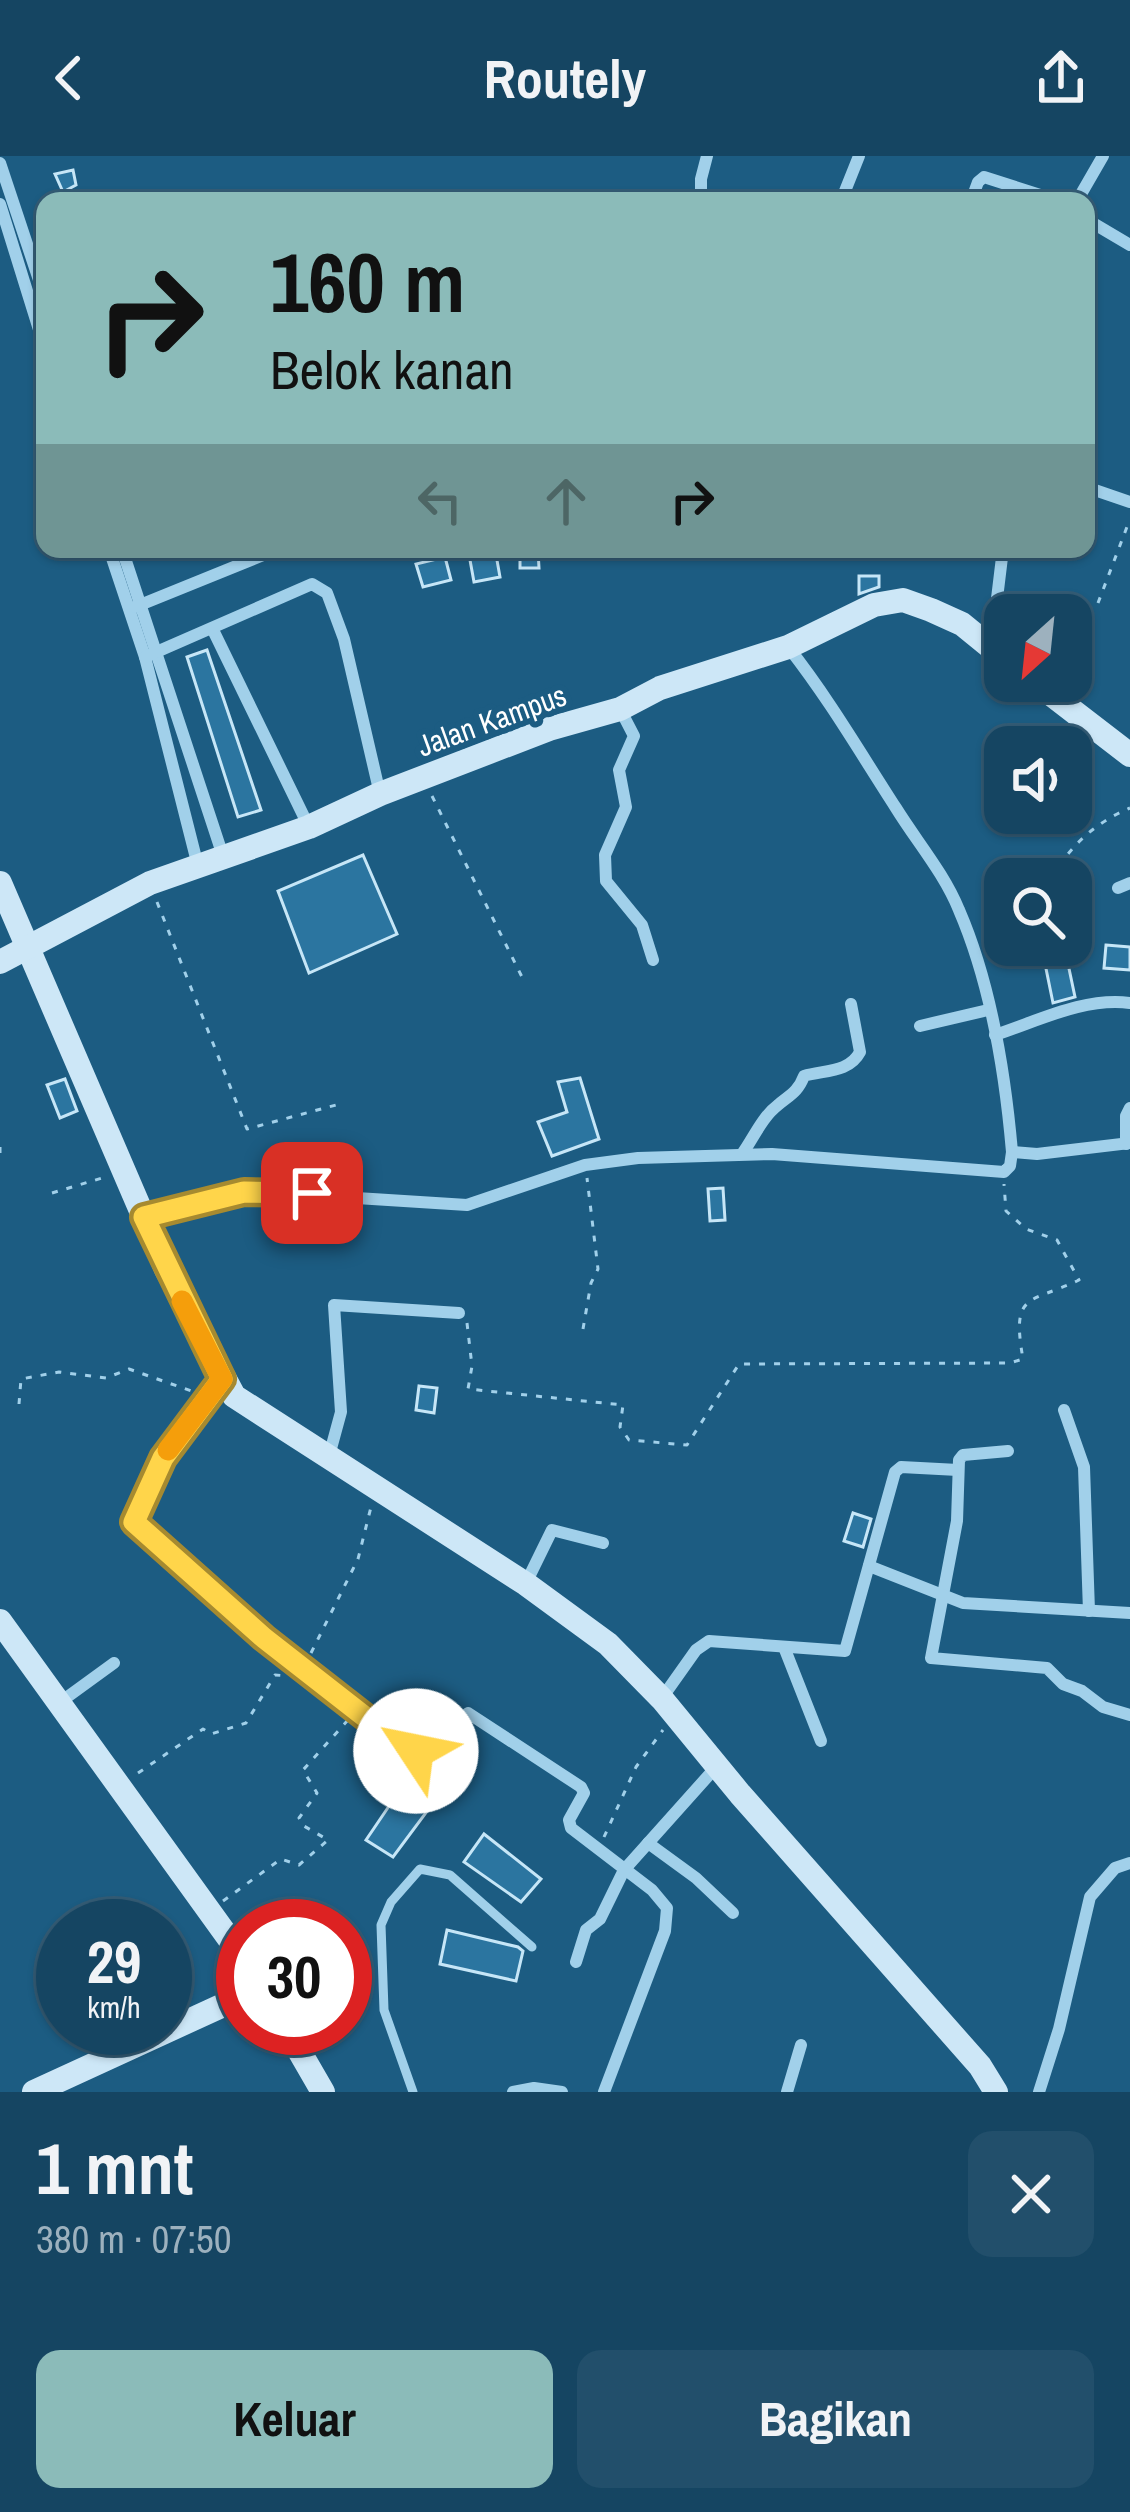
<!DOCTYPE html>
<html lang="id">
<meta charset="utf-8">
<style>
:root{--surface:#154562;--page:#224f6b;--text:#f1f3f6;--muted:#9db1be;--line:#345d77;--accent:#8bbbb9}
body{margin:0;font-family:"Archivo Narrow",sans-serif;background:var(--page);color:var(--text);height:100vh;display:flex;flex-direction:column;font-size:45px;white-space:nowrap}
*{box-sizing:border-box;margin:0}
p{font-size:39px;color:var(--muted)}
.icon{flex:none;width:66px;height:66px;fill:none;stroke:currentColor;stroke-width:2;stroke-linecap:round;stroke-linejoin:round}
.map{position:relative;height:1936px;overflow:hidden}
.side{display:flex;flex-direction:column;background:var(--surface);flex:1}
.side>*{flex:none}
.top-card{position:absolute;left:36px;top:36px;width:1059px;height:366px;border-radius:24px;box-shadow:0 3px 9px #0004,0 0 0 3px var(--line);background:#8bbbb9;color:#111;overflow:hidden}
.needle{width:78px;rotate:207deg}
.buttons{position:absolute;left:984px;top:438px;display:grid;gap:24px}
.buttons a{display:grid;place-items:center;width:108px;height:108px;border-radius:24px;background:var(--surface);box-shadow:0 3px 9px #0004,0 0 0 3px var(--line);font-size:60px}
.speed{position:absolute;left:36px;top:1743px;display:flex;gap:24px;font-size:60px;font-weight:700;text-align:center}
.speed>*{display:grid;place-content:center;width:156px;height:156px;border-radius:50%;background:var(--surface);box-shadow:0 3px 9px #0004,0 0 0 3px var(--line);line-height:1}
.speed small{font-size:30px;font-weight:400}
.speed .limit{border:18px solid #d22;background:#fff;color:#111}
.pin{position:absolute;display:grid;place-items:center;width:102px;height:102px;color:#fff;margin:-51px;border-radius:24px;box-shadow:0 6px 18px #0006}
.me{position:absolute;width:132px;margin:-66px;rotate:304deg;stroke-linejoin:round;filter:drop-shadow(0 0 9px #0008)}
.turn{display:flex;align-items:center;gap:42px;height:252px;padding:0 36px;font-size:54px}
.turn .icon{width:156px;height:156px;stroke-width:2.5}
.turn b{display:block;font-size:84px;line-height:102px}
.lanes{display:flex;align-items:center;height:114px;padding:0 36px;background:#0003;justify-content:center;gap:60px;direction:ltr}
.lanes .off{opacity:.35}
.round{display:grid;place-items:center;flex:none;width:126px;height:126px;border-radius:24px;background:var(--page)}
.headline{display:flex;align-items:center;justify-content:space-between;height:204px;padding:0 36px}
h1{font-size:72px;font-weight:800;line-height:90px}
.action{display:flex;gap:24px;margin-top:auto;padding:24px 36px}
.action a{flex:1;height:138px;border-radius:24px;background:var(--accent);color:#111;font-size:48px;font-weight:800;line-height:138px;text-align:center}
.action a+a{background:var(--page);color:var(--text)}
header{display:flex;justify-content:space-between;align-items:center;height:156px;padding:0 36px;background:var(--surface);font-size:54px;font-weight:800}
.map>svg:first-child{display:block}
.building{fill:#2b75a0;stroke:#c6e6f7;stroke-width:3}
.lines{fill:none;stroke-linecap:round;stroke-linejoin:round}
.path{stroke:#a1d0ea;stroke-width:3;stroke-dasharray:6 9;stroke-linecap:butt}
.lane{stroke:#a1d0ea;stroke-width:9}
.street{stroke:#a1d0ea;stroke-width:12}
.secondary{stroke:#cde7f7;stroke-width:24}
.route-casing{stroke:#a68a30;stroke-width:30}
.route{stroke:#ffd54a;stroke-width:21}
.slow{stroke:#f59e0b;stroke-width:21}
.labels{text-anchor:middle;stroke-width:12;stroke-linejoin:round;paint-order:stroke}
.street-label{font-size:30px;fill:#fff;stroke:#1c5c82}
</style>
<header><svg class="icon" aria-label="back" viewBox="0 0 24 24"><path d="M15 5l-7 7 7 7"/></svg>Routely<svg class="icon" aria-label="share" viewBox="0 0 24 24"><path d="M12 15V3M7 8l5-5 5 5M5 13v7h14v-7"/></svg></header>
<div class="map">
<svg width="1130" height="1936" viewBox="0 0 1130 1936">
<rect width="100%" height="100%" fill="#1c5c82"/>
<g class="building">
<path d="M73 14 76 29 63 36 55 18Z"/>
<path d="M468 393H495L500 421 474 426Z"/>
<path d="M520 394H538L539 412H520Z"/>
<path d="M445 401 451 424 423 431 416 408Z"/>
<path d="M859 420H879V431L859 438Z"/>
<path d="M207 494 261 654 238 661 187 501Z"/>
<path d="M363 699 397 778 309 817 278 735Z"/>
<path d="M1064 789 1075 841 1053 847 1042 793Z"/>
<path d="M1106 789 1130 791V814L1104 812Z"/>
<path d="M580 922 599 983 552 1000 538 966 567 956 558 926Z"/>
<path d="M65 923 77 955 60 962 47 929Z"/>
<path d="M723 1032 725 1064 710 1065 708 1033Z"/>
<path d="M419 1230 437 1232 434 1257 416 1254Z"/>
<path d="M853 1357 871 1363 863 1391 844 1385Z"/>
<path d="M402 1631 431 1650 393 1701 366 1684Z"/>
<path d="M484 1678 541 1723 521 1746 464 1706Z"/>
<path d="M447 1774 518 1791 523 1795 516 1825 440 1808Z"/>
</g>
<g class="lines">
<g class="path">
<path d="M1098 447 1130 363"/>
<path d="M432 640 524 825"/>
<path d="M1052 723C1068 691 1096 666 1130 652"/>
<path d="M157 746 247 973 336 949"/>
<path d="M986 790 1005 778"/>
<path d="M0 991V997"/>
<path d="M52 1037 102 1022"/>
<path d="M467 1167 472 1210 468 1233 623 1249 620 1271 629 1284 687 1289 739 1208 1010 1207 1023 1203C1011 1135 1029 1148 1079 1124L1057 1084 1026 1073 1006 1055 1004 1028"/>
<path d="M583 1173 591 1127 598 1113 587 1022"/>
<path d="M19 1248 21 1223 59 1216 106 1222 129 1213 197 1237"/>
<path d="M311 1497 358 1403 371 1351"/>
<path d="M138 1617 203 1573 211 1578 246 1567 275 1519 289 1520"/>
<path d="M384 1635 406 1608"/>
<path d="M604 1681 636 1611 663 1574"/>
<path d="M223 1745 281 1703 299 1709 328 1684 304 1670 299 1662 317 1637 303 1614 348 1564"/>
</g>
<path class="lane" d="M413 1936 384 1854 381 1769 391 1746 420 1713 450 1719 532 1791"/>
<g class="street">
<path d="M0 7 45 142"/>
<path d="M701 45V23L707 0"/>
<path d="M841 45 859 0"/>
<path d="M971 45 978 26 984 21 1059 45"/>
<path d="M1077 45 1103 0"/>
<path d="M0 48 45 193"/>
<path d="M1086 63 1130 89"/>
<path d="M1086 331 1130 346"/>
<path d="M109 393 145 501 198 710"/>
<path d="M122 393 223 700"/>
<path d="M135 451 278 393"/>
<path d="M213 474 309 671"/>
<path d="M991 492 1003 393"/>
<path d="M145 501 312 428 327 437 344 483 380 638"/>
<path d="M620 553 634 580 619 614 626 651 605 699 606 725 642 769 653 804"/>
<path d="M1118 732 1130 727"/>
<path d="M920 870 988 854"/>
<path d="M995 879C1038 865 1084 841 1130 847"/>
<path d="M1126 988V960L1130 952"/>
<path d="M1012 996 1037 998 1130 987"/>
<path d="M742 998C753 983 762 961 778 949 790 939 798 936 804 920 824 914 849 917 860 896L851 848"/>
<path d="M145 1061 262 1036 467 1049 585 1009 638 1002 772 998 1004 1016 1010 1010 1012 996C1005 915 991 828 959 754 944 717 917 686 896 652 861 598 829 543 789 492"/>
<path d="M222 1223 163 1302 134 1366 241 1463 408 1592 416 1595 450 1587 468 1557 581 1631 584 1637 569 1664 571 1672 652 1734 667 1752 665 1775 604 1936"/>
<path d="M1064 1254 1084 1311 1089 1455"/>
<path d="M1008 1295 963 1299 959 1304 957 1365 931 1502 1047 1512 1063 1528 1082 1535 1103 1551 1130 1559"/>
<path d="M329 1300 341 1256 334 1149 459 1157"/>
<path d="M869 1410 963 1447 1130 1457"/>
<path d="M526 1427 552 1374 603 1387"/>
<path d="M784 1491 821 1585"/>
<path d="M662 1542 696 1494 709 1485 845 1495 895 1316 901 1311 958 1314"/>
<path d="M59 1547 114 1507"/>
<path d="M648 1687 696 1722 733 1757"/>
<path d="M576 1806 586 1774 600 1763 624 1714 717 1610"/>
<path d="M513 1936 534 1932 562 1936"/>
<path d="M787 1936 801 1889"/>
<path d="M1039 1936 1059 1873 1090 1741 1115 1712 1130 1707"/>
</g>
<g class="secondary">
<path d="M1034 525 1130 599"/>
<path d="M0 727 166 1113 234 1240 526 1428 608 1488 662 1543 740 1638 980 1910 996 1936"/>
<path d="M0 806 150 727 309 671 380 638 549 573 620 553 660 532 788 491 874 449 903 444 931 454 962 468 1005 503"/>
<path d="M0 1465 243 1802"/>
<path d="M286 1872 323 1936"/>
<path d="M34 1936 243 1840"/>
</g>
</g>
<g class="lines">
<defs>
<path id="route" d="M312 1037 244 1036 144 1061 222 1223 163 1302 134 1366 264 1482 392 1582 416 1595"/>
</defs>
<use href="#route" class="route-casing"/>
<use href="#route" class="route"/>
<path class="slow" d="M168 1294 222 1223 182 1145"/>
</g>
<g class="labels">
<g class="street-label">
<text transform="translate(492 565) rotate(-20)" y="10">Jalan Kampus</text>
</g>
</g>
</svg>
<div class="buttons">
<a><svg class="needle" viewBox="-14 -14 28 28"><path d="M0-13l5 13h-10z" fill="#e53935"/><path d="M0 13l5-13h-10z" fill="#9db1be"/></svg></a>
<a><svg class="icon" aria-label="sound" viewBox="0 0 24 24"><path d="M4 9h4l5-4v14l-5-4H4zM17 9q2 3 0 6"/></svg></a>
<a><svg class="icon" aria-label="search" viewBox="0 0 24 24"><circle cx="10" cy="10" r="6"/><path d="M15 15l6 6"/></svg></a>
</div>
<div class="speed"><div>29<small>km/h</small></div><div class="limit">30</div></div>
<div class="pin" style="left:312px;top:1037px;background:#d93025"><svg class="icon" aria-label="arrive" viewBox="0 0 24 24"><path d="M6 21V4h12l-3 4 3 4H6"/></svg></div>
<svg class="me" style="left:416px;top:1595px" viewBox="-20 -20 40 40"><circle r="19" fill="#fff"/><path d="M0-13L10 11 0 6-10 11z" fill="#ffd54a"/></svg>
<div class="top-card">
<div class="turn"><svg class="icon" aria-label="right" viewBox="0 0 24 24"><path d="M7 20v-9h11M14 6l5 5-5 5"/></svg><div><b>160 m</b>Belok kanan</div></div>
<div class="lanes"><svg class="icon off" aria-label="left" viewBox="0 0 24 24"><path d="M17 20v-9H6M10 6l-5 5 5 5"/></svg><svg class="icon off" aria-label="ahead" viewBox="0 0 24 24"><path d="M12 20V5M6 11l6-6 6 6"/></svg><svg class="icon" aria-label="right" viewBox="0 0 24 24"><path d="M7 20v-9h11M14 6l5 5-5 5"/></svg></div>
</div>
</div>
<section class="side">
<div class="headline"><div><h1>1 mnt</h1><p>380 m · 07:50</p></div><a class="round"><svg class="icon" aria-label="close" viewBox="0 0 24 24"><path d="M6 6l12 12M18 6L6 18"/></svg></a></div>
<div class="action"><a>Keluar</a><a>Bagikan</a></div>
</section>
